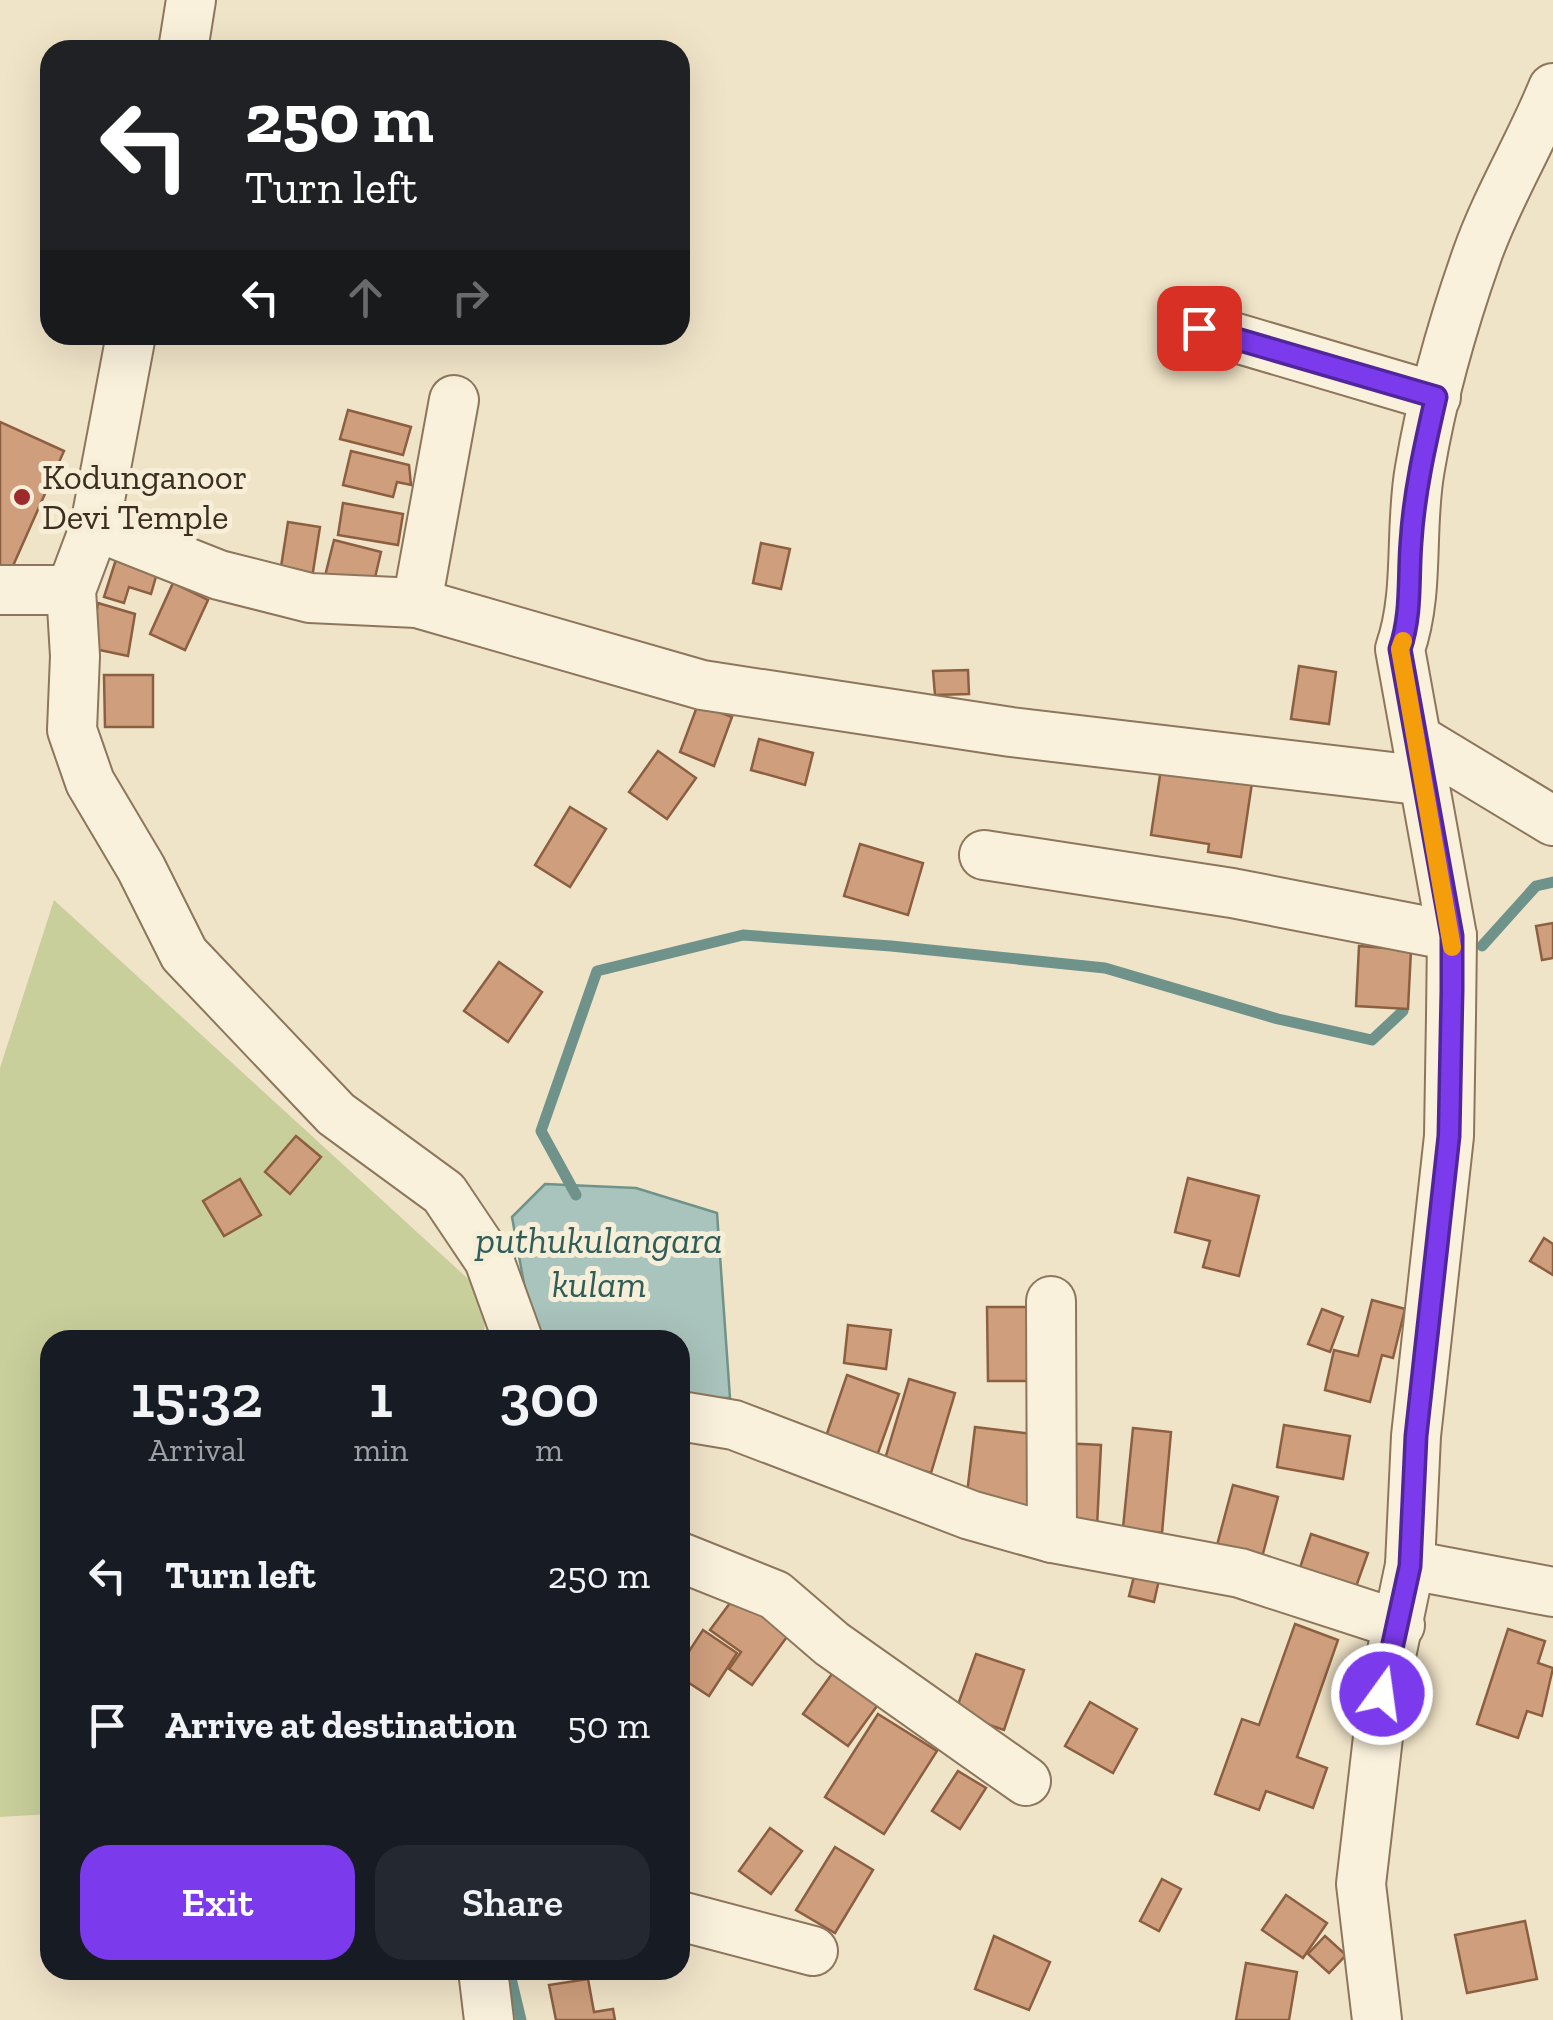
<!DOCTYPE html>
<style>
:root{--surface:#171b24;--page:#242831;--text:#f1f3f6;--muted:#9ea1a6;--accent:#7c3aed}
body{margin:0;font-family:"Zilla Slab",serif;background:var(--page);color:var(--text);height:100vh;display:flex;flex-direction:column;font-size:38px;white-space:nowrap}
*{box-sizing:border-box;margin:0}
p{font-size:32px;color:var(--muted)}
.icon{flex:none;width:55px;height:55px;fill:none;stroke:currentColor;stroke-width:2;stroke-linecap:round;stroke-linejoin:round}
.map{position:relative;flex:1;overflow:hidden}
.side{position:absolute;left:40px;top:1330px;width:650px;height:650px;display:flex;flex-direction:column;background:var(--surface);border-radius:30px;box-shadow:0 10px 40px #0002}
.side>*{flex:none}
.hud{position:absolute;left:40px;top:40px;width:650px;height:305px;border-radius:30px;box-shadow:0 10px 40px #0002;background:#202124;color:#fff;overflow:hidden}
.pin{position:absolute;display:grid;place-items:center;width:85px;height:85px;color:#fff;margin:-42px;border-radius:20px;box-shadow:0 5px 15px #0006}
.me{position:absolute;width:110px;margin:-55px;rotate:14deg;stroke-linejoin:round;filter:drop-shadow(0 0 8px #0008)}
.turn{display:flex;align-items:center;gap:35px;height:210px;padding:0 40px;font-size:45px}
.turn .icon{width:130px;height:130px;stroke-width:2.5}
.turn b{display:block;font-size:70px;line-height:85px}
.lanes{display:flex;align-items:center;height:95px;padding:0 40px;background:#0003;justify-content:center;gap:50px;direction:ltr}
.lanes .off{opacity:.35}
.eta{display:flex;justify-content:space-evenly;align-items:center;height:170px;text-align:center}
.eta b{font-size:60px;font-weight:600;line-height:70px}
.primary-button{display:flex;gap:20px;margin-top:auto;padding:20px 40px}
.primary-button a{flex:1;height:115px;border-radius:30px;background:var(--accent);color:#fff;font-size:40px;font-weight:600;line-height:115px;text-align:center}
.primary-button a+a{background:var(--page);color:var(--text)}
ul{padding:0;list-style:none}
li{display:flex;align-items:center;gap:30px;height:150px;padding:0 40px}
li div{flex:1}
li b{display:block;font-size:38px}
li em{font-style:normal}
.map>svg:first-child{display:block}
.green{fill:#c9cf9b}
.water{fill:#a9c4bc;stroke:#6f938a;stroke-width:2.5}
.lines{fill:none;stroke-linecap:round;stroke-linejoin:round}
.stream{stroke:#6f938a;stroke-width:11}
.building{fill:#cf9f7d;stroke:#8d5f41;stroke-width:2.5}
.minor-casing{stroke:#8d765c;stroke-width:52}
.minor{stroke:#faf1dc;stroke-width:48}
.route-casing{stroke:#51269a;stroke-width:25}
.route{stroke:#7c3aed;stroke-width:18}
.slow{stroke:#f59e0b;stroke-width:18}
.poi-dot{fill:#9e2a2b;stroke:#f7eed8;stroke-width:4}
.labels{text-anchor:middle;stroke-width:10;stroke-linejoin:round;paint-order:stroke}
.poi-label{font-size:35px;fill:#3d2e20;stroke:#f7eed8;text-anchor:start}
.water-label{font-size:38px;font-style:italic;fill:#2f5d5a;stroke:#f7eed8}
</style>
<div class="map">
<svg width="1553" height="2020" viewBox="0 0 1553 2020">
<rect width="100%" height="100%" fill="#f0e4c8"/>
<path class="green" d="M54 900 488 1297 483 1340H50V1814L0 1817V1068Z"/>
<path class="water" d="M545 1184 636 1188 717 1213 730 1398H680V1340H542L526 1295 512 1217Z"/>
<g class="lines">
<g class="stream">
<path d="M1482 946 1536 886 1553 882"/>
<path d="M576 1195 541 1131 597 971 743 935 891 946 1105 968 1278 1019 1372 1040 1403 1011"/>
<path d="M509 1970 521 2020"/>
</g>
</g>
<g class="building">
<path d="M348 410 411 427 403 455 340 439Z"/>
<path d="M0 422 64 451 4 586 0 584Z"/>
<path d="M351 451 409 465 411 485 397 482 393 497 343 485Z"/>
<path d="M343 503 403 514 398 545 338 535Z"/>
<path d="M288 522 320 527 310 591 278 586Z"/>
<path d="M334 540 381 552 370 599 322 588Z"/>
<path d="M761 543 790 549 781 589 753 583Z"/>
<path d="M118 553 159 566 151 594 129 587 124 603 104 597Z"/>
<path d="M173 583 208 600 185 650 150 634Z"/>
<path d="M98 603 135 614 128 656 90 648Z"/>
<path d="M1299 666 1336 672 1329 724 1291 719Z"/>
<path d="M968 670 969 694 935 695 933 671Z"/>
<path d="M104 675H153V727H105Z"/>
<path d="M698 704 732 717 714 766 680 752Z"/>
<path d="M759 739 813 753 805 785 751 770Z"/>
<path d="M658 751 696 778 667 819 629 792Z"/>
<path d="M1162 762 1253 776 1241 857 1208 852 1209 844 1151 835Z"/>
<path d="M570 807 606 829 570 887 535 865Z"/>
<path d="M860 844 923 863 908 915 844 896Z"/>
<path d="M1553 923V958L1542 960 1536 926Z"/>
<path d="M1359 946 1411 950 1408 1009 1356 1006Z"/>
<path d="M499 962 542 992 508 1042 464 1011Z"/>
<path d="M296 1136 321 1157 290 1194 265 1172Z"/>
<path d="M1188 1178 1259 1196 1239 1276 1203 1267 1210 1241 1175 1232Z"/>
<path d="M240 1179 261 1215 224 1236 203 1201Z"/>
<path d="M1544 1238 1553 1244V1275L1530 1261Z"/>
<path d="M1372 1300 1405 1309 1393 1358 1382 1355 1370 1402 1325 1390 1334 1350 1358 1356Z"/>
<path d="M987 1307H1040L1041 1381H988Z"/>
<path d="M1322 1309 1343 1317 1330 1352 1308 1344Z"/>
<path d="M848 1325 891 1330 886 1369 844 1363Z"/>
<path d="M847 1375 899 1394 873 1467 822 1448Z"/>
<path d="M909 1379 955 1393 931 1473 885 1459Z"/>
<path d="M1284 1425 1350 1436 1343 1479 1277 1467Z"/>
<path d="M975 1427 1042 1435 1033 1510 966 1502Z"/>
<path d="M1133 1428 1171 1432 1162 1533 1123 1528Z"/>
<path d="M1062 1443 1101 1445 1097 1527 1058 1525Z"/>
<path d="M1233 1485 1278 1497 1261 1561 1216 1549Z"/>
<path d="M1311 1534 1368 1553 1352 1598 1296 1580Z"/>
<path d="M1136 1568 1160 1575 1154 1602 1129 1596Z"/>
<path d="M736 1595 789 1634 752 1685 729 1669 741 1652 710 1630Z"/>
<path d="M1295 1624 1338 1640 1297 1757 1327 1768 1313 1808 1266 1791 1259 1810 1215 1794 1242 1719 1259 1725Z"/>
<path d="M1508 1629 1545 1641 1538 1663 1553 1668 1542 1716 1527 1711 1518 1738 1477 1724Z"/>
<path d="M703 1630 737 1653 709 1696 680 1677V1665Z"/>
<path d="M976 1654 1024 1670 1004 1730 955 1713Z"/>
<path d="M837 1667 882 1699 848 1746 803 1714Z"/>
<path d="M1090 1702 1137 1729 1113 1773 1065 1746Z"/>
<path d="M878 1714 937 1751 884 1834 825 1797Z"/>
<path d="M958 1771 986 1788 960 1829 932 1811Z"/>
<path d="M770 1828 802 1851 771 1894 739 1871Z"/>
<path d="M835 1847 873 1870 835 1933 796 1910Z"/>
<path d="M1162 1879 1181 1889 1159 1931 1140 1921Z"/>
<path d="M1286 1895 1327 1923 1303 1958 1262 1930Z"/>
<path d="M1525 1921 1537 1979 1467 1993 1455 1935Z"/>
<path d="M994 1936 1050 1962 1029 2010 975 1989Z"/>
<path d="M1325 1936 1346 1955 1329 1973 1308 1954Z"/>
<path d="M1246 1963 1297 1972 1289 2020H1236Z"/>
<path d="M588 1979 594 2012 613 2009 615 2020H556L549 1985Z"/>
</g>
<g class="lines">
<defs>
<g id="minor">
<path d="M183 50 191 0"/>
<path d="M1199 327 1436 397"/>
<path d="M131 335 95 526 71 590 75 656 72 730 90 782 141 868 184 954 336 1114 444 1193 489 1260 518 1340"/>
<path d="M95 526 219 575 310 598 417 603 702 685 1011 732 1426 781"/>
<path d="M0 590H71"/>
<path d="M417 603 454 400"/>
<path d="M1419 740 1553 821"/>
<path d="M984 855 1232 893 1452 936"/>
<path d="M1051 1301 1052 1538"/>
<path d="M680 1416 734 1425 970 1515 1052 1538 1240 1573 1400 1625"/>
<path d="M680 1557 775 1595 832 1644 1026 1781"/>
<path d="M1410 1565 1553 1592"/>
<path d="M680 1916 813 1951"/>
<path d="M483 1970 489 2020"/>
<path d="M1377 2020 1361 1884 1383 1694 1410 1565 1416 1436 1449 1136 1451 1016 1452 936 1400 649C1420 592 1409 527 1420 468 1432 397 1453 323 1477 255 1497 198 1530 145 1553 88"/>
</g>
</defs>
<use href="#minor" class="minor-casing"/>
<use href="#minor" class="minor"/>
</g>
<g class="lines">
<defs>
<path id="route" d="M1199 328 1436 397C1425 445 1414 493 1411 542 1408 579 1412 613 1400 649L1452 936V990L1449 1136 1416 1436 1410 1566 1382 1694"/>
</defs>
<use href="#route" class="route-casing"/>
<use href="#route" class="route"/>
<path class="slow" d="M1403 641 1400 649 1452 947"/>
</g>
<circle class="poi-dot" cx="22" cy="497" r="10"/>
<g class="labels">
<g class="poi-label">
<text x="42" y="489">Kodunganoor<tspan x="42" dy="40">Devi Temple</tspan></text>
</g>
<g class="water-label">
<text x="599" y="1253">puthukulangara<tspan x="599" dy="44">kulam</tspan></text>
</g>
</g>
</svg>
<div class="pin" style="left:1199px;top:328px;background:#d93025"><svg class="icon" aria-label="arrive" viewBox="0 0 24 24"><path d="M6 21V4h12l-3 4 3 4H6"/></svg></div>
<svg class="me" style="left:1382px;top:1694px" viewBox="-20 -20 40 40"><circle r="17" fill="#7c3aed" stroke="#fff" stroke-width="3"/><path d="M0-11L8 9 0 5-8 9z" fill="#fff"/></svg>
<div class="hud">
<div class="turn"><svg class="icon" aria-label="left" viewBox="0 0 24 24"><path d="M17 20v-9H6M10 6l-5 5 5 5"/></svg><div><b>250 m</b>Turn left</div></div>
<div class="lanes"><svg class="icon" aria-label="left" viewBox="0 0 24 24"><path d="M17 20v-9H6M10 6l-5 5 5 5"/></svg><svg class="icon off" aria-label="ahead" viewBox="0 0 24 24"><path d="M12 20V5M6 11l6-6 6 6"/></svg><svg class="icon off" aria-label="right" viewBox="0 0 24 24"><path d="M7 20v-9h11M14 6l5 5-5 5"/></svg></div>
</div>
<section class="side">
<div class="eta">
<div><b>15:32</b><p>Arrival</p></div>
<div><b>1</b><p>min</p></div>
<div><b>300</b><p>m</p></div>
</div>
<ul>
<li><svg class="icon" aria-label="left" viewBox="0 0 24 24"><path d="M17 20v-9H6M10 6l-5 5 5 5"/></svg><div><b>Turn left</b></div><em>250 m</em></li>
<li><svg class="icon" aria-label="arrive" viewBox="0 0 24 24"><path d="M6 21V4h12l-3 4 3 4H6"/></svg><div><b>Arrive at destination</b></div><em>50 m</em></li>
</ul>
<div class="primary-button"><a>Exit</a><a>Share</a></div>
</section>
</div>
